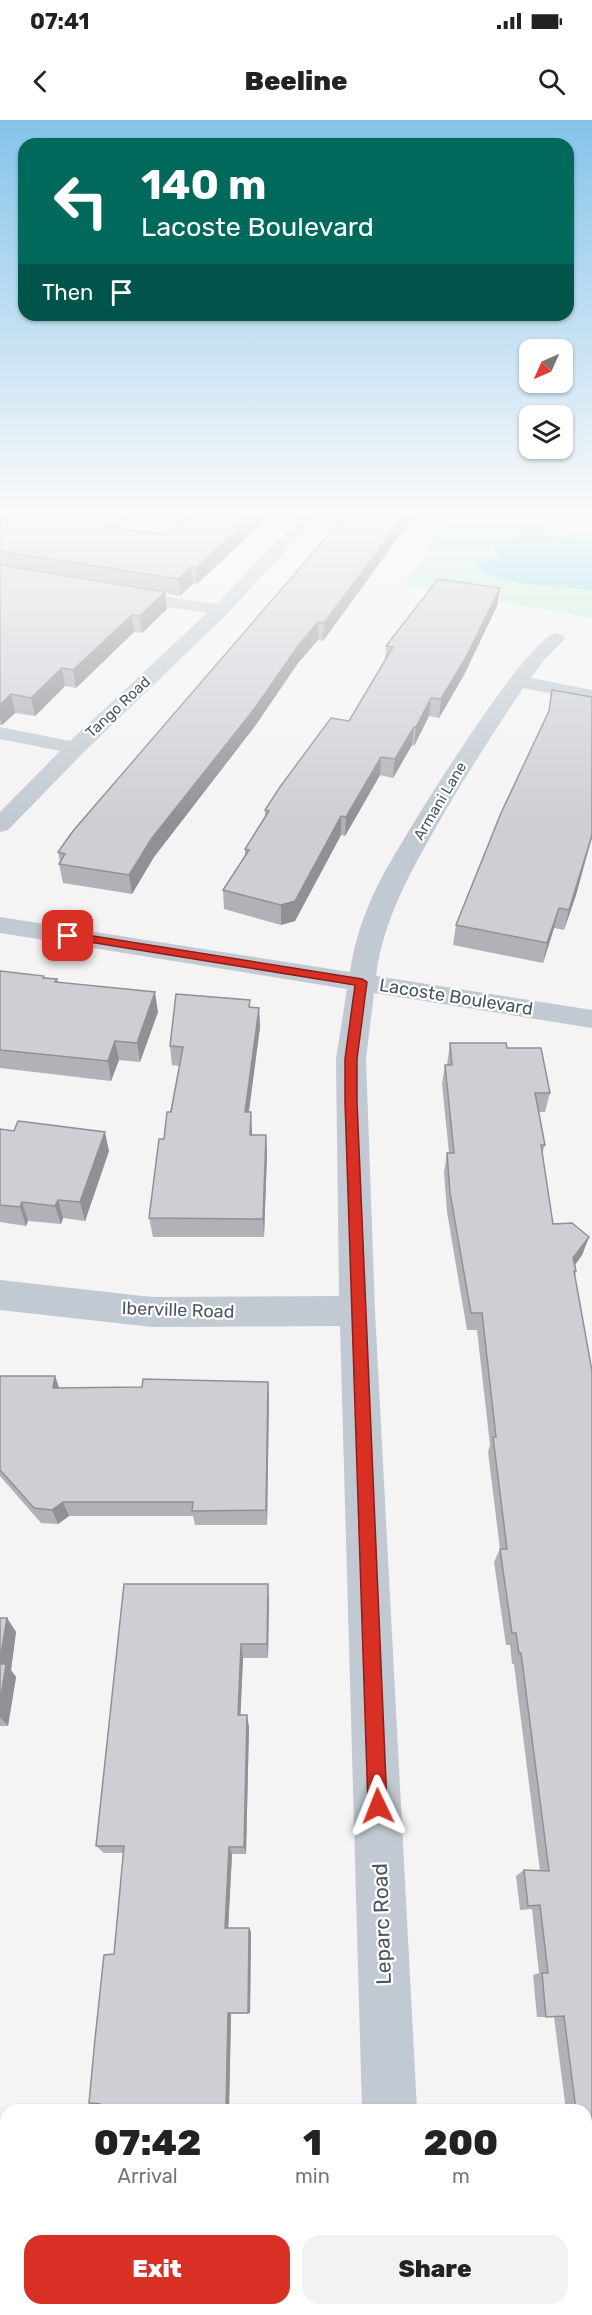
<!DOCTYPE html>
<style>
:root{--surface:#fff;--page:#f2f2f2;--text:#222;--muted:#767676;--accent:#d93025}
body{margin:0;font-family:Rubik,sans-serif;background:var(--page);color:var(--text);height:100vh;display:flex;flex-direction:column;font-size:22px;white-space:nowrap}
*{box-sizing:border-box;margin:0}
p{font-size:20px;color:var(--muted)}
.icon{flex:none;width:33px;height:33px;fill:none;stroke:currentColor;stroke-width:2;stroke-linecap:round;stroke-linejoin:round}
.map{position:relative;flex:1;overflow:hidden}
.side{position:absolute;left:0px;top:1984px;width:592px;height:212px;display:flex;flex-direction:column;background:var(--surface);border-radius:18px 18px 0 0;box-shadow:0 2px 4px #0004}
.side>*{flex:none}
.banner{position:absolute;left:18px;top:18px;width:556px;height:183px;border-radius:18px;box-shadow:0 2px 4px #0004;background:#00695c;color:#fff;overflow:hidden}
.needle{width:39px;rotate:225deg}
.tools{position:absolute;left:519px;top:219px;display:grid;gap:12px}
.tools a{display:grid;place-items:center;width:54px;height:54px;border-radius:12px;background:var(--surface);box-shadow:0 2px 4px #0004;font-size:30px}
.pin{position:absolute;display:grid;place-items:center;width:51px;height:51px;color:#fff;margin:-26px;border-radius:12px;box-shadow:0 3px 9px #0006}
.me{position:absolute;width:66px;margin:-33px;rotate:358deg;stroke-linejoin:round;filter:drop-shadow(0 0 4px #0008)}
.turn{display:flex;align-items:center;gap:21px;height:126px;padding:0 24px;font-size:27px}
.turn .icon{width:78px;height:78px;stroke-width:2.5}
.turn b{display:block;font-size:42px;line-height:51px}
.then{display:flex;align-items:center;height:57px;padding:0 24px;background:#0003;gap:12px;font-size:22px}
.eta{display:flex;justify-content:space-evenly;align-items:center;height:102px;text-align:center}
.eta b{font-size:36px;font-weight:800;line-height:42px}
.button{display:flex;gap:12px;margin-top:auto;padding:12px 24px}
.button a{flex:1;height:69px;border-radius:18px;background:var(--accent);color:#fff;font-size:24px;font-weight:800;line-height:69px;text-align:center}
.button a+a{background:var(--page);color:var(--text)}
.status{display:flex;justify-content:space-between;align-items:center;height:42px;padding:0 30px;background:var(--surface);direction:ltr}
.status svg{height:16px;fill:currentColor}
header{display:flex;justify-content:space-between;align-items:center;height:78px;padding:0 24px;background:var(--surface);font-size:27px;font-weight:800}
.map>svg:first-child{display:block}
.green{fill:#c3f1d5}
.water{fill:#90daee}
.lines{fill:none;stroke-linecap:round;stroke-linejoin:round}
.minor{fill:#c1cad2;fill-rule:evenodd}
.wall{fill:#b0b2b7}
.shaded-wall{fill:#909195}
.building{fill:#cdcfd5;stroke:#909195;stroke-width:1.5}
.route{fill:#d93025;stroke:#8d1f18;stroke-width:1.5}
.labels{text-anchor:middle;stroke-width:4.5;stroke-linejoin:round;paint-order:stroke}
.far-street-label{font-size:15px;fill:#4a5661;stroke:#fff}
.street-label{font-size:18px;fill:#4a5661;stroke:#fff}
.near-street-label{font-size:21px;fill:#4a5661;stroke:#fff}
</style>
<div class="status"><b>07:41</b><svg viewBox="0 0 49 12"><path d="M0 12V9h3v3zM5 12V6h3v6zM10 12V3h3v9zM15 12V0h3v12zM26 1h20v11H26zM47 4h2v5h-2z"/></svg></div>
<header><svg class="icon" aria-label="back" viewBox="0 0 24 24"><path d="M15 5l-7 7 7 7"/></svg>Beeline<svg class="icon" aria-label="search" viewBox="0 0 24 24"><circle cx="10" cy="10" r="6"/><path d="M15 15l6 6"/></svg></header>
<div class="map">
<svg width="592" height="2195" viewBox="0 0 592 2195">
<rect width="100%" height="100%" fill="#f5f3f3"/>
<path class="green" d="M451 393 592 413V498L405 465Z"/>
<path class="water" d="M527 413 592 422V470C560 466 504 467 477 449L478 441H491L501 437 493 428 513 417Z"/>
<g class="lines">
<g class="minor">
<path d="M303 393H320L227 494 83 633 8 710 0 712V692L60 631 0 619V607L70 621 207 493 122 480 116 479 113 475 116 471 122 470 217 484Z"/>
<path d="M556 513 563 515 565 519 544 540 531 558 592 570V582L523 568C494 612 466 655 440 700 412 749 383 799 376 856L592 890V908L374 873 366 939 375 1191 417 1990H362L340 1206 152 1207 0 1190V1160L152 1177 339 1176 336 939 347 869 0 813V797L350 852C354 820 367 785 382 757 403 718 522 522 556 513Z"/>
<rect x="367" y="2190" width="60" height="5"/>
</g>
</g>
<g class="wall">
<path d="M12 393H125L119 408 167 414 192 393H273L197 464H193L180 476 166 473 167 489 142 513 134 512 76 568 65 566 35 596 15 593 2 605H0V401L4 400Z"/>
<path d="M347 393H416L323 521 318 520 298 543 255 606 154 737 132 774 63 763 59 744 60 742 58 732Z"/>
<path d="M540 393H566L563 397Z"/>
<path d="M500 468 497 486 464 555 439 598 429 596 414 626 412 625 393 658 380 655 345 716 341 715 295 801 281 805 224 789 223 770 245 736V729L265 697V690L349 601 385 542 386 526Z"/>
<path d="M552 570 592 577V718L576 775 564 810 554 808 543 843 453 825 456 805 548 594Z"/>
<path d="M0 851 57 859 58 862 158 892 140 942 119 940 111 961 0 948Z"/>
<path d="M250 887 259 888 260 907 249 992 252 1011V1015H266L267 1034 264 1117H153L149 1098 179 946 172 945 170 926Z"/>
<path d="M450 923 507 928 550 973 545 992H539L545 1025 542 1034 553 1104 589 1117 582 1135 575 1145 576 1151 575 1156 592 1251V2195H588V2193H585L582 2190H586V1990H566L554 1897H537L533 1855 539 1853 532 1789 520 1790 516 1756 524 1750 540 1751 514 1544H512L510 1525H506L494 1442 500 1429 488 1332 490 1325 477 1210H467L447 1092 444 1052 447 1033H449L442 964 445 945H447Z"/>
<path d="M0 1009 109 1031 85 1101 63 1098 61 1104 28 1101 26 1106 0 1102Z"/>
<path d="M0 1256H55L59 1268 142 1267 268 1262 269 1278 267 1405H195L193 1396H69L58 1404 41 1403 0 1356Z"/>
<path d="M269 1480 268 1538H243L240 1595 249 1607 246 1734H232L228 1808H249L251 1812 250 1893 231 1894 229 1990 114 1834 123 1733H104L96 1726Z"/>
<path d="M0 1498H7L16 1512 11 1550 16 1557 8 1606H0Z"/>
</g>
<g class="shaded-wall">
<path d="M0 393H10L0 400Z"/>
<path d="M117 393H125L114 424 112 408Z"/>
<path d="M255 393H273L197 464 196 448Z"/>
<path d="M406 393H416L323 521 324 503Z"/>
<path d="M191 447 193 464 180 476 179 459Z"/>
<path d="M500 468 497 486 464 555 439 598 441 579Z"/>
<path d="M165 472 167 489 142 513 140 496Z"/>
<path d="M132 495 134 512 76 568 73 550Z"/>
<path d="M318 502V520L298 543 255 606 154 737 132 774 129 755 152 718 298 526Z"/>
<path d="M62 548 65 566 35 596 31 578Z"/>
<path d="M11 574 15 593 2 605 0 597V585Z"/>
<path d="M431 578 429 596 414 626 416 607Z"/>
<path d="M414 607 412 625 393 658 395 639Z"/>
<path d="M381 637 380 655 345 716 346 697Z"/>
<path d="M341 696V715L295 801 281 805V785Z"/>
<path d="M592 715 576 775 564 810 569 790Z"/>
<path d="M559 788 554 808 543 843 547 823Z"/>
<path d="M155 872 158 892 140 942 137 923Z"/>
<path d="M259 888 260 907 246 1011 245 992Z"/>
<path d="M115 921 119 940 111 961 108 941Z"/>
<path d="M251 992 252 1011 251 1034 250 1015Z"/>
<path d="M105 1012 109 1031 85 1101 80 1082Z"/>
<path d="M266 1015 267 1034 264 1117 263 1099Z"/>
<path d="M58 1080 63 1098 61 1104 55 1086Z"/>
<path d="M22 1082 28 1101 26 1106 20 1087Z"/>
<path d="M589 1117 582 1135 567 1156 573 1138Z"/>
<path d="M55 1256 61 1273 53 1268Z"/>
<path d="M268 1262 269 1278 267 1405 266 1390Z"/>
<path d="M63 1382 69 1396 58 1404 52 1390Z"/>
<path d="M268 1464 269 1480 268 1538 267 1524Z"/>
<path d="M7 1498 16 1512 11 1550 16 1557 8 1606 0 1597V1540Z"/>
<path d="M241 1524 243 1538 240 1607 238 1595Z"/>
<path d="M247 1595 249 1607 246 1734 244 1727Z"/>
<path d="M229 1727 232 1734 228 1812 225 1808Z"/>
<path d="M249 1808 251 1812 250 1893H248Z"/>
<path d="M228 1893 231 1894 229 1990H226Z"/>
<path d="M221 2190H224V2195H220Z"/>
</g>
<g class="building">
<path d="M12 393H117L112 408 167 414 192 393H255L196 448 191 447 179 459 0 431V401L4 400Z"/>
<path d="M347 393H406L324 503 318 502 298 526 255 588 152 718 129 755 59 744 65 734 58 732 73 711Z"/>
<path d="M0 445 165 472 140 496 132 495 73 550 62 548 31 578 11 574 0 585Z"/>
<path d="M438 459 500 468 466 537 441 579 431 578 416 607H414L395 639 381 637 346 697 341 696 295 781 281 785 223 770 249 730 245 729 269 691 265 690 280 667 331 598 349 601 393 527 386 526Z"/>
<path d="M552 570 592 577V715L569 790 559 788 547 823 456 805 501 693 549 591Z"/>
<path d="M0 851 44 856 43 858 57 859 55 862 155 872 137 923 115 921 108 941 0 930Z"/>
<path d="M176 874 250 880 249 887 259 888 245 992H251L250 1015H266L263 1099 149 1098 159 1019H164L167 992H171L183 927 170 926Z"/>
<path d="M450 923H506L507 928H541L550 973H535L545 1025H541L553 1104 572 1103 589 1117 573 1138 576 1151H574L592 1251V2121L586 2077V1990H576L564 1896 546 1897 542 1853H548L540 1785 528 1786 524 1750 549 1751 521 1533H519L516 1513H512L500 1429H507L493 1317H496L482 1193H471L450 1073 447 1033H454L445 945H452Z"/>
<path d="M18 1001 105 1012 80 1082 58 1080 55 1086 22 1082 20 1087 0 1085V1009L14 1011Z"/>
<path d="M0 1256H55L53 1268 142 1267 143 1259 268 1262 266 1390 192 1391 193 1382H63L52 1390 34 1388 0 1350Z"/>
<path d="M124 1464H268L267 1524H241L238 1595H247L244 1727H229L225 1808H249L248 1893H228L226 1990H100V1984L89 1983 95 1919 104 1835 114 1834 124 1726H96Z"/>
<path d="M0 1498H7L0 1540Z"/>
<path d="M0 1544H6L0 1583Z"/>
<path d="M586 2136H592V2193H585V2190H586Z"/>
<path d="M48 2190H221L220 2195H47Z"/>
</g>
<linearGradient id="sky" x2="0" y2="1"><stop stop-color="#85c3ea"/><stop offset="0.56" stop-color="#fafafa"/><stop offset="1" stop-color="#fafafa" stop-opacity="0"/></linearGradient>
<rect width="592" height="700" fill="url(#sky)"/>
<path class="route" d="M68 812 362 859 367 862 357 939V981L387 1686 385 1693 378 1696 371 1693 368 1686 345 981V939L355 865 65 818V813Z"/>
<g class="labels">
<g class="far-street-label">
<text transform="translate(118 587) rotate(-43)" y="5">Tango Road</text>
<text transform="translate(440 681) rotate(-59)" y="5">Armani Lane</text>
</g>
<g class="street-label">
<text transform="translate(456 877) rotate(9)" y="6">Lacoste Boulevard</text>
<text transform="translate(178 1190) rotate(2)" y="6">Iberville Road</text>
</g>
<g class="near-street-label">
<text transform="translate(382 1804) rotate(-92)" y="7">Leparc Road</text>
</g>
</g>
</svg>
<div class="tools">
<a><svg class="needle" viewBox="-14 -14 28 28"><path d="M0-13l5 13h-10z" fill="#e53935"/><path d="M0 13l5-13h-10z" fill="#767676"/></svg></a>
<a><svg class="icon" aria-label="layers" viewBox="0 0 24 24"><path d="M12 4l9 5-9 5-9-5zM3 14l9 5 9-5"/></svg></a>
</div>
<div class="pin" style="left:68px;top:816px;background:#d93025"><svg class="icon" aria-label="arrive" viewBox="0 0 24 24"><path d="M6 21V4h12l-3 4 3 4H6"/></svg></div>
<svg class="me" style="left:378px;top:1686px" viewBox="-20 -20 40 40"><path d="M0-17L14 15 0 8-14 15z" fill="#d93025" stroke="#fff" stroke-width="4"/></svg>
<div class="banner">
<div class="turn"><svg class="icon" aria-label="left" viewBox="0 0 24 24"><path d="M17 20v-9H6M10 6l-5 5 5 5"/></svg><div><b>140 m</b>Lacoste Boulevard</div></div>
<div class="then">Then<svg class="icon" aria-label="arrive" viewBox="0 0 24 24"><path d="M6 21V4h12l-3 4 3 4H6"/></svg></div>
</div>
<section class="side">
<div class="eta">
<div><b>07:42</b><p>Arrival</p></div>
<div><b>1</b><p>min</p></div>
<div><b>200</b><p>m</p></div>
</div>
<div class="button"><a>Exit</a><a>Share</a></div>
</section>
</div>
